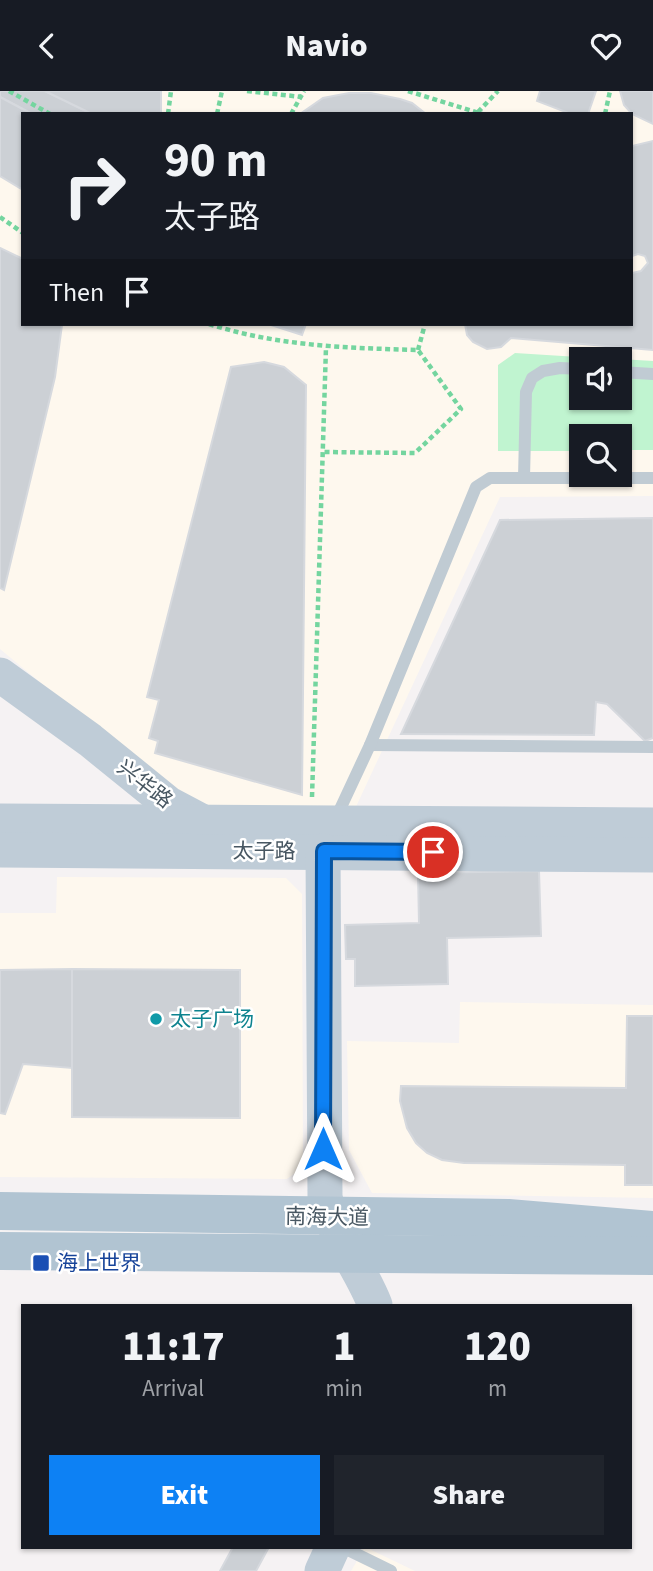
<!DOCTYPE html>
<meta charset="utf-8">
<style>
:root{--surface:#171b24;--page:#20242c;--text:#f1f3f6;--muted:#9ea1a6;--accent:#0d81f4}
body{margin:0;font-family:"Source Sans 3","Noto Sans SC",sans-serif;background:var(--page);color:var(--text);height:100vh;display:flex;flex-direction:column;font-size:26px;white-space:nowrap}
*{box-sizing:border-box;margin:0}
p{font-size:23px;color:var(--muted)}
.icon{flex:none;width:38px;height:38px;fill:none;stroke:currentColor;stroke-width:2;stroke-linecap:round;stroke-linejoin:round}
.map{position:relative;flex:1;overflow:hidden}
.panel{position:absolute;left:21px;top:1213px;width:611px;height:245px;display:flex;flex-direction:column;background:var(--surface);border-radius:0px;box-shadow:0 2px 5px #0004}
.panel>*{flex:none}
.hud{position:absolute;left:21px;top:21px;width:612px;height:214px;border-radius:0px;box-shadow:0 2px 5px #0004;background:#171b24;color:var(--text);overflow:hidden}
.fabs{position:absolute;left:569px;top:256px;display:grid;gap:14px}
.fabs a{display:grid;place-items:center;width:63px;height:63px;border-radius:0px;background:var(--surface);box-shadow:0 2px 5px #0004;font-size:35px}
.pin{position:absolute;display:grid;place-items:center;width:60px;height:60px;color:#fff;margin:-30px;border:4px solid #fff;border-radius:50%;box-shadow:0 2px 7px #0007}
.me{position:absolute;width:77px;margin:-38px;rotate:0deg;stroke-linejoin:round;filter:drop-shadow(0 0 5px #0008)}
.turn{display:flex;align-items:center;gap:24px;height:147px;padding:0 28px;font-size:32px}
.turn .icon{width:91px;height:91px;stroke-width:2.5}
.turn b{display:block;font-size:49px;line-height:60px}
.then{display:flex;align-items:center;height:66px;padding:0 28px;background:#0003;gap:14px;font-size:26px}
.eta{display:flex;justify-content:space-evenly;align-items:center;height:119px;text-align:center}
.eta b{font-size:42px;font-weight:800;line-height:49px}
.button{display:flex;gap:14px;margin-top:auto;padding:14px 28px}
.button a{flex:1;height:80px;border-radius:0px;background:var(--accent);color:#fff;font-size:28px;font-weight:800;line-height:80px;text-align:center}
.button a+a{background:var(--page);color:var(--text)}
header{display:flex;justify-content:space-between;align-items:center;height:91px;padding:0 28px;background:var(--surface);font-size:32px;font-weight:800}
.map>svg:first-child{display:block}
.commercial{fill:#fef8ee;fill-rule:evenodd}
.green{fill:#c0f4d0}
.building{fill:#ccd0d5;stroke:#d6d9de;stroke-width:2}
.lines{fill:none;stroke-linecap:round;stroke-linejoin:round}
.path{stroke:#74d59f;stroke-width:4.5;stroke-dasharray:5 3.5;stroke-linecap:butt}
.lane{stroke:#c0cbd3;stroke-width:12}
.secondary{stroke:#bfccd7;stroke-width:35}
.primary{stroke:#b1c4d2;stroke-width:38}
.route-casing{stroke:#08549f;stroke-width:18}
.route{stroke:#0d81f4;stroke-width:12}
.culture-dot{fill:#0f9aa8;stroke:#fff;stroke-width:2.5}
.transit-dot{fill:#1a4fb4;stroke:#fff;stroke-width:2.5}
.labels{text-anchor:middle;stroke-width:5;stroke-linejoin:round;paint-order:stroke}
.street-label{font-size:21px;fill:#485762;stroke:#fff}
.culture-label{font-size:21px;fill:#0d838f;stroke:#fff;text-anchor:start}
.transit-label{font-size:21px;fill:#164399;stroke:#fff;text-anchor:start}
</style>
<header><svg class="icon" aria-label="back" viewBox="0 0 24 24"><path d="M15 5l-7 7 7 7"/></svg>Navio<svg class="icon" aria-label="heart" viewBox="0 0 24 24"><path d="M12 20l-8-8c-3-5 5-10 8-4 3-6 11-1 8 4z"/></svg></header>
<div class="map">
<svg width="653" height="1480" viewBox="0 0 653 1480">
<rect width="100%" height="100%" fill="#f5f2f3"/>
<g class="commercial">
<path d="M0 0H653V405L500 406 354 720 201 714 164 694 0 558ZM23 23H632V233H23ZM581 268H620V306H581ZM581 345H620V383H581Z"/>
<path d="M57 786 286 787 302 803 303 1076 287 1088 0 1086V822H56Z"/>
<path d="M460 911 653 914V1107L372 1102 349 1059 347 950 459 952Z"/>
<path d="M365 1456 415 1480H351Z"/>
</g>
<path class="green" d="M515 262 610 268H581V306H620V268L653 270V359H620V345H581V360H498V274Z"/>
<g class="building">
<path d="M0 0H45L92 23H32L0 6Z"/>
<path d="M45 0H161V23H92Z"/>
<path d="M540 0H596L588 23H571L537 10Z"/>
<path d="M620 0H653V33L632 23 624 14Z"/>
<path d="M349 2H371L400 8 412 12 426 23H300L323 7Z"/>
<path d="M0 6 32 23H23V99L0 85Z"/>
<path d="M653 50V259L511 247 501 256 487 258 473 251 467 244 465 233H632V182L641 180 648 172 645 165 638 163 632 165V55Z"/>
<path d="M0 157 23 168V233L62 234 55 286 4 499 0 497Z"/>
<path d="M268 233H306L302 244Z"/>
<path d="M264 271 284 276 306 294 302 704 155 662 158 650 149 647 159 609 147 606 231 276Z"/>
<path d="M653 427V647L645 650 607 613 596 611 594 644 401 643 500 429Z"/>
<path d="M539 780 541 845 447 847 448 893 355 895V868H346L345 834 419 832 418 782Z"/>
<path d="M72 878 240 879V1027L72 1026Z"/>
<path d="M72 878V977L23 973 5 1023 0 1022V879Z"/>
<path d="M627 925H653V1094H625V1074L464 1072 442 1069 427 1062 416 1052 407 1037 400 1010 401 995 626 997Z"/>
<path d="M233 1456H269L256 1480H220Z"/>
</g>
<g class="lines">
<g class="path">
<path d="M9 0 50 23"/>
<path d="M247 0 302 6"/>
<path d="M408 0 482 23"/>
<path d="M478 21 498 0"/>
<path d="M168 23 171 0"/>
<path d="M217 23 222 0"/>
<path d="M291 23 304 0"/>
<path d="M605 23 610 0"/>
<path d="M0 126 23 142"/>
<path d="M209 233C277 255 347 257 418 259L461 318 415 362 324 361"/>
<path d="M418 259 425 233"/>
<path d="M312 706 326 256"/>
</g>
<g class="lane">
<path d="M620 281 653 283"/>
<path d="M524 387 526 301 532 287 543 280 560 277 581 278"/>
<path d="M370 654 653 656"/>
<path d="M335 729 370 654 476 396 490 387H653"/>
<path d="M342 1456 391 1480"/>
</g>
<g class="secondary">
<path d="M0 584 90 649 169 713 203 731"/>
<path d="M0 730 653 734"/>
<path d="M0 759 653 764"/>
<path d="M323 760 325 1106C333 1145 361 1177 375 1214"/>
<path d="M322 1480 333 1456"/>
</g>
<g class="primary">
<path d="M0 1120 508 1127 653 1139"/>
<path d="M0 1160 653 1165"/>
</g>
</g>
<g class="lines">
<defs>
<path id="route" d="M323 1058 324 760 433 761"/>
</defs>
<use href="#route" class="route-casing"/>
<use href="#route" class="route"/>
</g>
<circle class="culture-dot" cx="156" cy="928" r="7"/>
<rect class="transit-dot" x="32" y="1163" width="18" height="18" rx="3.5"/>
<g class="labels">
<g class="street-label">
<text transform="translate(145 693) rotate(38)" y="7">兴华路</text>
<text x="264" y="767">太子路</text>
<text transform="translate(327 1126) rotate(1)" y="7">南海大道</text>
</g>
<g class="culture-label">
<text x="170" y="935">太子广场</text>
</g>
<g class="transit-label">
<text x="57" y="1179">海上世界</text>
</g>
</g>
</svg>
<div class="fabs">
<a><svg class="icon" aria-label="sound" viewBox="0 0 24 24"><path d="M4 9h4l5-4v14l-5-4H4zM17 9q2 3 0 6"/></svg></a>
<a><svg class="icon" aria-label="search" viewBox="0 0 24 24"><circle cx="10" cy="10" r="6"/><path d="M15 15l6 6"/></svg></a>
</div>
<div class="pin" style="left:433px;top:761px;background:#d93025"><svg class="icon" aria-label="arrive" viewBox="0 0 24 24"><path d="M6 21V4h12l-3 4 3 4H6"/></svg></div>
<svg class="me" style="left:323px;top:1058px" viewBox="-20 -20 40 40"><path d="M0-17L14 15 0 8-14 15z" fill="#0d81f4" stroke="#fff" stroke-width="4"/></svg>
<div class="hud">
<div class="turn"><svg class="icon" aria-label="right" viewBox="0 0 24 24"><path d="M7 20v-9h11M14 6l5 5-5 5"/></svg><div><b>90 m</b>太子路</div></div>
<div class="then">Then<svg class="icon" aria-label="arrive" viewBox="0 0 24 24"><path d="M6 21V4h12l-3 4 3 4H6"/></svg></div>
</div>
<section class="panel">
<div class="eta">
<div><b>11:17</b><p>Arrival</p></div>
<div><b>1</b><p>min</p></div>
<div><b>120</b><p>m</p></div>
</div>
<div class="button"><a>Exit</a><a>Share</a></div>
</section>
</div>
